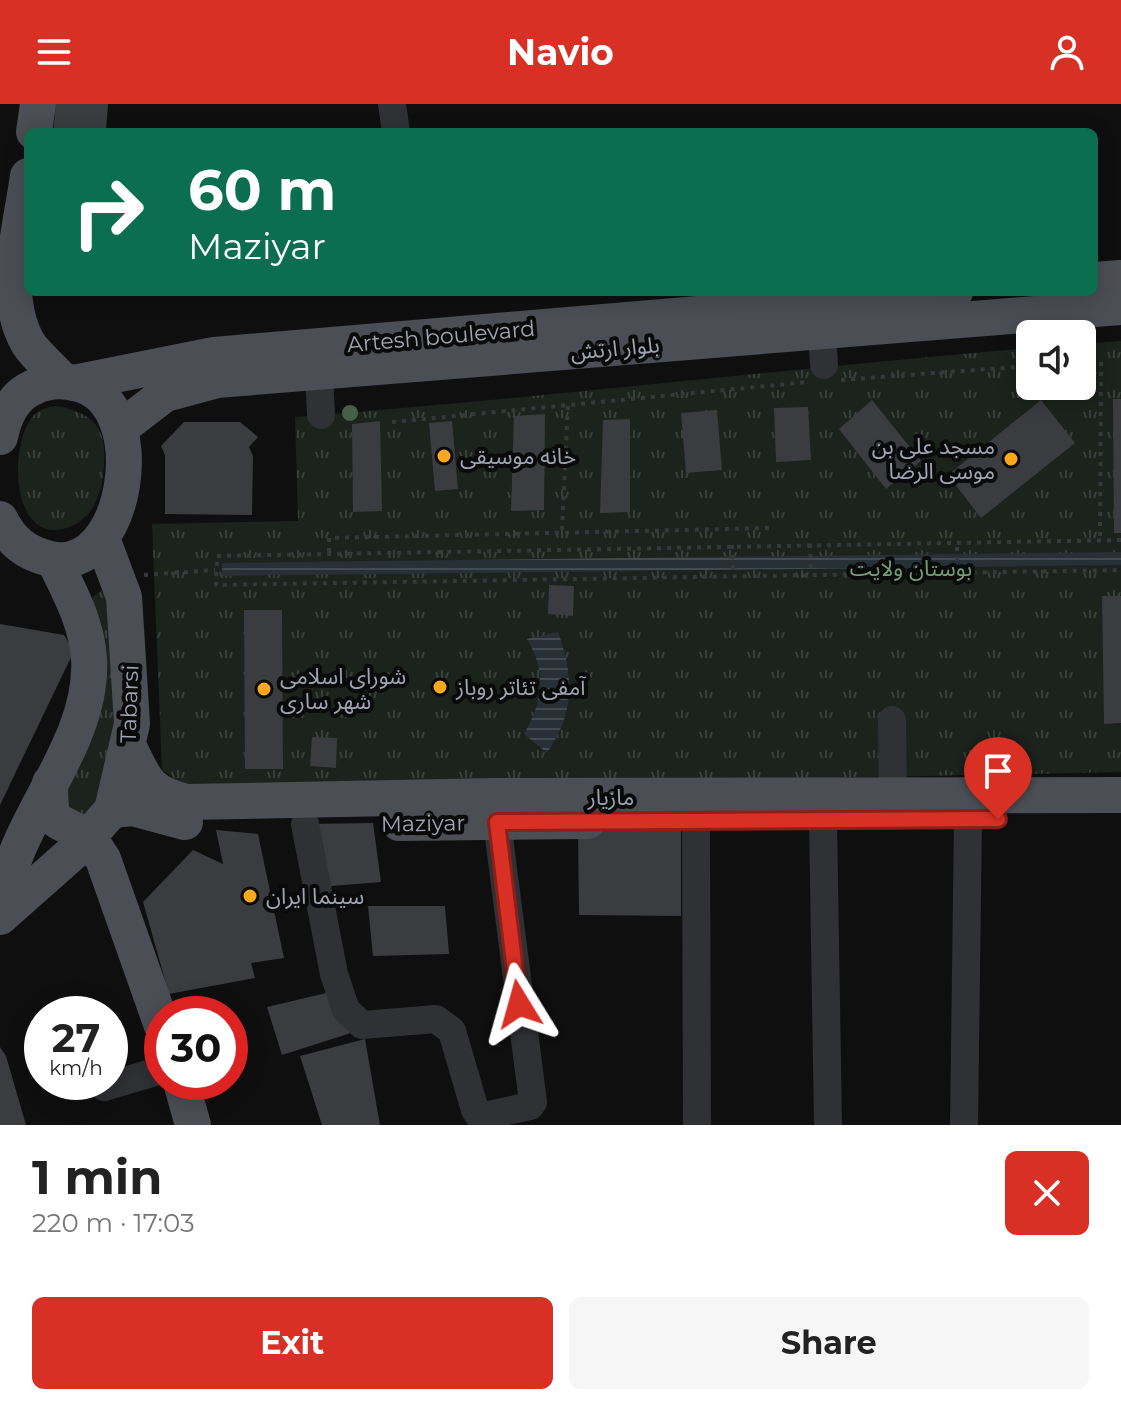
<!DOCTYPE html>
<meta charset="utf-8">
<style>
:root{--surface:#fff;--page:#f6f6f6;--text:#222;--muted:#767676;--accent:#d93025}
body{margin:0;font-family:Montserrat,"Noto Sans Arabic",sans-serif;background:var(--page);color:var(--text);height:100vh;display:flex;flex-direction:column;font-size:30px;white-space:nowrap}
*{box-sizing:border-box;margin:0}
p{font-size:26px;color:var(--muted)}
.icon{flex:none;width:44px;height:44px;fill:none;stroke:currentColor;stroke-width:2;stroke-linecap:round;stroke-linejoin:round}
.map{position:relative;height:1021px;overflow:hidden}
.sheet{display:flex;flex-direction:column;background:var(--surface);flex:1}
.sheet>*{flex:none}
.banner{position:absolute;left:24px;top:24px;width:1074px;height:168px;border-radius:12px;box-shadow:0 4px 20px #0003;background:#0b6e4f;color:#fff;overflow:hidden}
.tools{position:absolute;left:1016px;top:216px;display:grid;gap:16px}
.tools a{display:grid;place-items:center;width:80px;height:80px;border-radius:12px;background:var(--surface);box-shadow:0 4px 20px #0003;font-size:40px}
.speed{position:absolute;left:24px;top:892px;display:flex;gap:16px;font-size:40px;font-weight:700;text-align:center}
.speed>*{display:grid;place-content:center;width:104px;height:104px;border-radius:50%;background:var(--surface);box-shadow:0 4px 20px #0003;line-height:1}
.speed small{font-size:20px;font-weight:400}
.speed .limit{border:12px solid #d22;background:#fff;color:#111}
.pin{position:absolute;display:grid;place-items:center;width:68px;height:68px;color:#fff;margin:-82px -34px;border-radius:50% 50% 50% 0;rotate:-45deg;box-shadow:0 0 8px #0007}
.pin .icon{rotate:45deg}
.me{position:absolute;width:88px;margin:-44px;rotate:352deg;stroke-linejoin:round;filter:drop-shadow(0 0 6px #0008)}
.turn{display:flex;align-items:center;gap:28px;height:168px;padding:0 32px;font-size:36px}
.turn .icon{width:104px;height:104px;stroke-width:2.5}
.turn b{display:block;font-size:56px;line-height:68px}
.round{display:grid;place-items:center;flex:none;width:84px;height:84px;border-radius:12px;background:var(--page)}
.summary{display:flex;align-items:center;justify-content:space-between;height:136px;padding:0 32px}
h1{font-size:48px;font-weight:700;line-height:60px}
.cta{display:flex;gap:16px;margin-top:auto;padding:16px 32px}
.cta a{flex:1;height:92px;border-radius:12px;background:var(--accent);color:#fff;font-size:32px;font-weight:700;line-height:92px;text-align:center}
.cta a+a{background:var(--page);color:var(--text)}
header{display:flex;justify-content:space-between;align-items:center;height:104px;padding:0 32px;background:var(--accent);color:#fff;font-size:36px;font-weight:700}
.map>svg:first-child{display:block}
.grass{fill:url(#grass-tufts)}
.water{fill:url(#water-rules)}
.building{fill:#3b3c40}
.lines{fill:none;stroke-linecap:round;stroke-linejoin:round}
.path{stroke:#36383c;stroke-width:4;stroke-dasharray:4 6;stroke-linecap:butt}
.minor{stroke:#303135;stroke-width:28}
.major{stroke:#4b4e54;stroke-width:36}
.tree{fill:#475e48}
.route-casing{stroke:#8d1f18;stroke-width:20}
.route{stroke:#d93025;stroke-width:14}
.poi-dot{fill:#faa81d;stroke:#0a0a0b;stroke-width:3}
.labels{text-anchor:middle;stroke-width:8;stroke-linejoin:round;paint-order:stroke}
.street-label{font-size:22px;fill:#9fa5b2;stroke:#0a0a0b}
.poi-label{font-size:22px;fill:#9fa5b2;stroke:#0a0a0b;text-anchor:start}
.park-label{font-size:22px;fill:#749e76;stroke:#0a0a0b}
</style>
<header><svg class="icon" aria-label="menu" viewBox="0 0 24 24"><path d="M4 6h16M4 12h16M4 18h16"/></svg>Navio<svg class="icon" aria-label="person" viewBox="0 0 24 24"><circle cx="12" cy="8" r="4"/><path d="M4 21q1-7 8-7t8 7"/></svg></header>
<div class="map">
<svg width="1121" height="1021" viewBox="0 0 1121 1021">
<defs>
<pattern id="grass-tufts" width="24" height="20" patternUnits="userSpaceOnUse" patternTransform="scale(2)"><rect width="24" height="20" fill="#1b231c"/><path d="M3 7l-1-3M5 7V3M7 7l1-3M15 17l-1-3M17 17v-4M19 17l1-3" fill="none" stroke="#39403b"/></pattern>
<pattern id="water-rules" width="6" height="5" patternUnits="userSpaceOnUse" patternTransform="scale(2)"><rect width="6" height="5" fill="#273036"/><path d="M0 2.5h6" fill="none" stroke="#434b51"/></pattern>
</defs>
<rect width="100%" height="100%" fill="#0f0f10"/>
<g class="grass">
<path d="M1121 237V668L191 687 162 666 152 420 298 417 295 313C540 294 785 265 1030 244V282H1082V240Z"/>
<path d="M56 302C100 310 108 329 103 372 100 393 92 413 72 422 12 448 6 342 34 311 40 305 49 303 56 302Z"/>
<path d="M106 484 117 491 113 680 85 713 67 702 66 662 91 494Z"/>
</g>
<g class="water">
<path d="M1121 448V461L222 472V459Z"/>
<path d="M558 528C574 572 575 609 547 649L524 630C543 598 547 568 527 535Z"/>
</g>
<g class="building">
<path d="M56 0H108L106 28H53Z"/>
<path d="M1113 295H1121V429H1114Z"/>
<path d="M872 296 921 357 886 385 839 325Z"/>
<path d="M1041 296 1075 339 981 414 948 371Z"/>
<path d="M808 303 811 356 776 358 774 304Z"/>
<path d="M717 306 722 366 686 369 681 309Z"/>
<path d="M545 310 544 406 511 407 514 312Z"/>
<path d="M630 315V408L600 409 603 316Z"/>
<path d="M380 317 382 407 353 408 352 320Z"/>
<path d="M452 317 458 385 435 387 429 319Z"/>
<path d="M184 318H240L258 333 249 343 253 352 252 411 165 410V351L161 342Z"/>
<path d="M549 481 574 482 573 512 548 510Z"/>
<path d="M1102 492H1121V619L1104 620Z"/>
<path d="M244 506H282L283 665H245Z"/>
<path d="M0 520 64 531 74 547 0 701Z"/>
<path d="M312 633 337 634 336 664 310 662Z"/>
<path d="M373 719 381 778 319 783 305 720Z"/>
<path d="M681 725V812L579 811 578 726Z"/>
<path d="M216 726 258 730 284 854 251 859 255 874 169 890 143 798 193 746 223 760Z"/>
<path d="M368 802H445L449 850 373 852Z"/>
<path d="M339 886 351 929 282 951 267 903Z"/>
<path d="M365 935 380 1021H322L300 952Z"/>
<path d="M0 943 6 952 26 1021H0Z"/>
</g>
<g class="lines">
<g class="path">
<path d="M1082 258 1101 257 1100 436"/>
<path d="M841 276 1030 262"/>
<path d="M392 318 808 278"/>
<path d="M562 426 568 300"/>
<path d="M1121 436 217 452 216 481 1121 466"/>
<path d="M810 440 811 469"/>
<path d="M732 441 733 471"/>
<path d="M329 448V434L769 424"/>
<path d="M957 467V438"/>
<path d="M144 471 215 466"/>
</g>
<g class="minor">
<path d="M392 0 396 28"/>
<path d="M822 227 824 261"/>
<path d="M319 268 321 311"/>
<path d="M892 616 893 692"/>
<path d="M823 716 828 1021"/>
<path d="M696 717 697 1021"/>
<path d="M305 720 334 870 346 906 362 921 436 915 452 927 475 1006 486 1021"/>
<path d="M104 983 162 966"/>
<path d="M480 1013 530 1002 533 998 497 718"/>
<path d="M964 1021 968 715"/>
</g>
<g class="major">
<path d="M34 28 38 0"/>
<path d="M28 72C21 124 0 191 28 239 36 252 52 264 62 276"/>
<path d="M1094 176 1121 174"/>
<path d="M74 279 214 251 955 188"/>
<path d="M122 323 165 290 217 276 1121 203"/>
<path d="M0 333C4 313 12 293 32 284 47 276 64 276 79 280 155 300 127 473 50 455 25 449 11 437 0 415"/>
<path d="M129 643C146 678 148 688 186 698L495 692 1121 691"/>
<path d="M50 679C50 728 55 711 87 733 93 738 98 748 103 755L162 922"/>
<path d="M112 706 133 704 185 718"/>
<path d="M399 719 588 717"/>
<path d="M0 796C6 778 12 760 19 743 44 684 93 622 89 555 87 519 69 487 54 456"/>
<path d="M0 813 79 743 112 706 132 620 124 493 103 437"/>
<path d="M181 978 193 1021"/>
</g>
</g>
<circle class="tree" cx="350" cy="309" r="8"/>
<g class="lines">
<defs>
<path id="route" d="M519 900 497 718 998 715"/>
</defs>
<use href="#route" class="route-casing"/>
<use href="#route" class="route"/>
</g>
<g class="poi-dot">
<circle cx="444" cy="352" r="8"/>
<circle cx="1011" cy="355" r="8"/>
<circle cx="440" cy="583" r="8"/>
<circle cx="264" cy="585" r="8"/>
<circle cx="250" cy="792" r="8"/>
</g>
<g class="labels">
<g class="street-label">
<text transform="translate(441 232) rotate(-5)" y="8">Artesh boulevard</text>
<text transform="translate(615 244) rotate(-5)" y="8">بلوار ارتش</text>
<text transform="translate(129 600) rotate(-88)" y="8">Tabarsi</text>
<text x="611" y="701">مازیار</text>
<text transform="translate(423 719) rotate(-1)" y="8">Maziyar</text>
</g>
<g class="poi-label">
<text x="995" y="350" text-anchor="end">مسجد علی بن<tspan x="995" dy="25">موسی الرضا</tspan></text>
<text x="460" y="360">خانه موسیقی</text>
<text x="280" y="580">شورای اسلامی<tspan x="280" dy="25">شهر ساری</tspan></text>
<text x="456" y="591">آمفی تئاتر روباز</text>
<text x="266" y="800">سینما ایران</text>
</g>
<g class="park-label">
<text x="911" y="472">بوستان ولایت</text>
</g>
</g>
</svg>
<div class="tools">
<a><svg class="icon" aria-label="sound" viewBox="0 0 24 24"><path d="M4 9h4l5-4v14l-5-4H4zM17 9q2 3 0 6"/></svg></a>
</div>
<div class="speed"><div>27<small>km/h</small></div><div class="limit">30</div></div>
<div class="pin" style="left:998px;top:715px;background:#d93025"><svg class="icon" aria-label="arrive" viewBox="0 0 24 24"><path d="M6 21V4h12l-3 4 3 4H6"/></svg></div>
<svg class="me" style="left:519px;top:900px" viewBox="-20 -20 40 40"><path d="M0-17L14 15 0 8-14 15z" fill="#d93025" stroke="#fff" stroke-width="4"/></svg>
<div class="banner">
<div class="turn"><svg class="icon" aria-label="right" viewBox="0 0 24 24"><path d="M7 20v-9h11M14 6l5 5-5 5"/></svg><div><b>60 m</b>Maziyar</div></div>
</div>
</div>
<section class="sheet">
<div class="summary"><div><h1>1 min</h1><p>220 m · 17:03</p></div><a class="round" style="background:#d93025;color:#fff"><svg class="icon" aria-label="close" viewBox="0 0 24 24"><path d="M6 6l12 12M18 6L6 18"/></svg></a></div>
<div class="cta"><a>Exit</a><a>Share</a></div>
</section>
